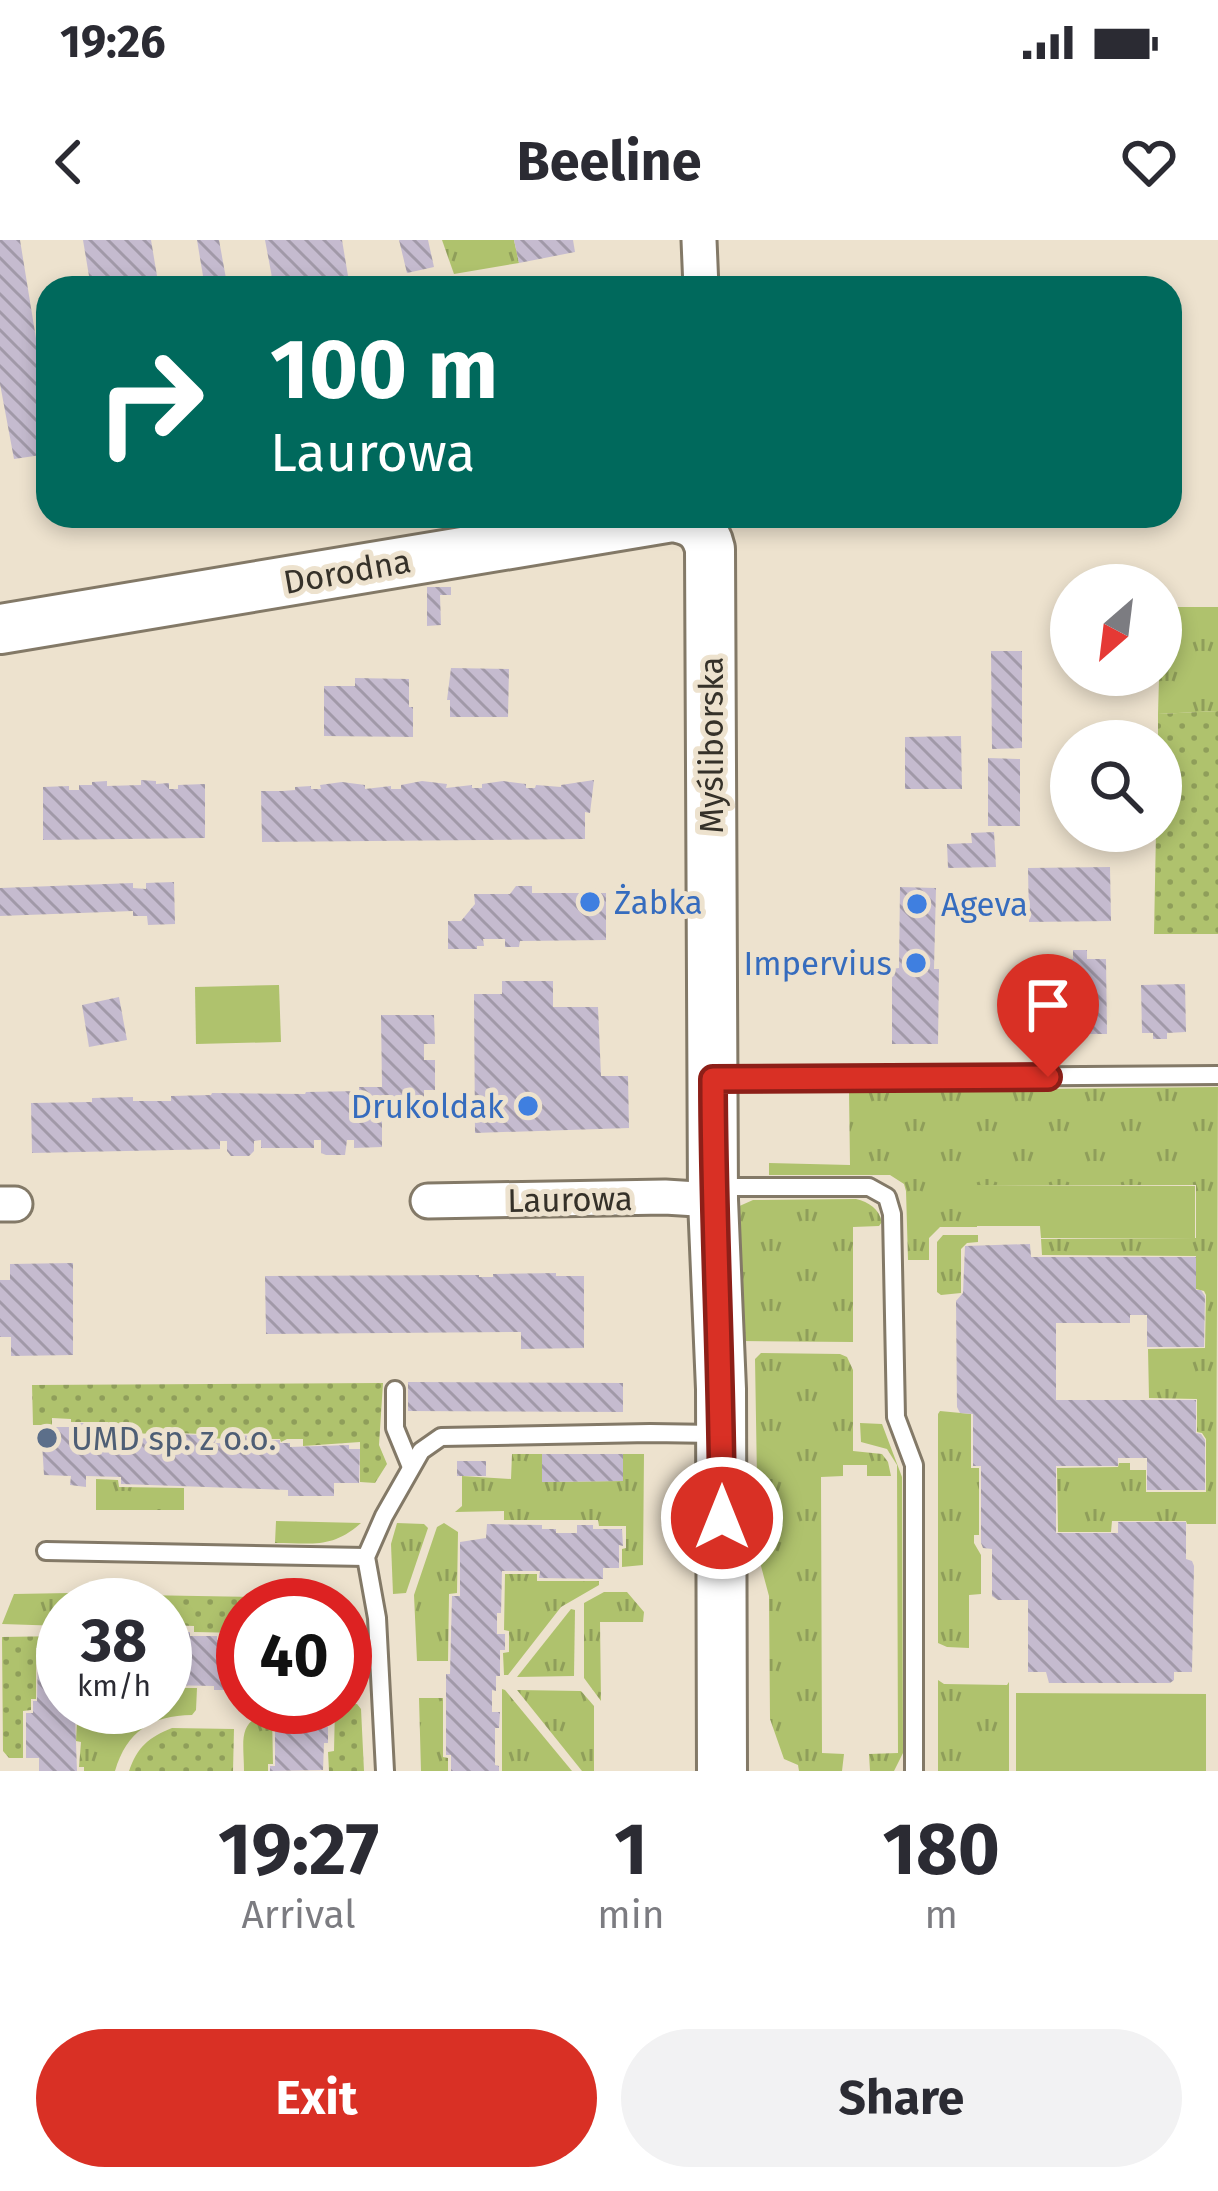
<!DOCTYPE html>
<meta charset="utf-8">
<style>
:root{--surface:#fff;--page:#f2f2f3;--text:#2b2b33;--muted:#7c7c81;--accent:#d93025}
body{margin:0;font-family:"Fira Sans",sans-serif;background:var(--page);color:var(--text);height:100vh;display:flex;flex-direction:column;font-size:45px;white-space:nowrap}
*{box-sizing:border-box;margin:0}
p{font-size:39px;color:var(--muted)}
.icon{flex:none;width:66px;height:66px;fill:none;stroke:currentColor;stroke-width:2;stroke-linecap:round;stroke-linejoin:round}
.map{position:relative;height:1531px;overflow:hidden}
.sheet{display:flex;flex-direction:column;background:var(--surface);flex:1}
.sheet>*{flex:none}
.banner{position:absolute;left:36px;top:36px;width:1146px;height:252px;border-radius:36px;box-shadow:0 6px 18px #0003;background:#00695c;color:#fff;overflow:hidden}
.needle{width:78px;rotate:208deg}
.controls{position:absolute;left:1050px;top:324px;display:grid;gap:24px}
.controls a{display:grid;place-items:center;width:132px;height:132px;border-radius:50%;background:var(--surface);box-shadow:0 6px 18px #0003;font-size:60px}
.speed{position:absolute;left:36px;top:1338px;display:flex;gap:24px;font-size:60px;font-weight:700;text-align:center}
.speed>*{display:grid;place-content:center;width:156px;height:156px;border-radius:50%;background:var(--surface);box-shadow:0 6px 18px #0003;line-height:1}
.speed small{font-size:30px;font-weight:400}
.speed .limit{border:18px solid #d22;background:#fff;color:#111}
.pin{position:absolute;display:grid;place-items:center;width:102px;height:102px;color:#fff;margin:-123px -51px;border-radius:50% 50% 50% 0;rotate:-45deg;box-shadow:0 0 12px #0007}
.pin .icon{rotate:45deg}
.me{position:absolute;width:132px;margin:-66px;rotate:0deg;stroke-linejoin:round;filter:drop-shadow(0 0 9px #0008)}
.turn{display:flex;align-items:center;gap:42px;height:252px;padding:0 36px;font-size:54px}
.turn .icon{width:156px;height:156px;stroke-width:2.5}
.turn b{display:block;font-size:84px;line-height:102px}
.eta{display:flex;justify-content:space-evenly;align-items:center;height:204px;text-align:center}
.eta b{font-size:72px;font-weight:700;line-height:84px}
.button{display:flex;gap:24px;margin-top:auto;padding:24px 36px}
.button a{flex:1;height:138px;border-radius:72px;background:var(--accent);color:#fff;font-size:48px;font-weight:700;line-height:138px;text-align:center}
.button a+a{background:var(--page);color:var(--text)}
.status{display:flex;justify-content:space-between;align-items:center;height:84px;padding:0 60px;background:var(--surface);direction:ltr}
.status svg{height:33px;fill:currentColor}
header{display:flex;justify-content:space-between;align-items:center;height:156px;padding:0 36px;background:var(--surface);font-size:54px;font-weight:700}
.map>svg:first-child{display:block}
.grass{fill:url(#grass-tufts)}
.park{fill:#afc26d}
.garden{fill:url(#garden-dots)}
.building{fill:url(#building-back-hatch)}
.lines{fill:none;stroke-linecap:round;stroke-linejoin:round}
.lane-casing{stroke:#837967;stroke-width:22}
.street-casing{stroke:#837967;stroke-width:39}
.secondary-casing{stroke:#837967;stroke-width:54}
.lane{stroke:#fff;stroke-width:16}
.street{stroke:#fff;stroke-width:33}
.secondary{stroke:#fff;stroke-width:48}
.route-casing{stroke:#8d1f18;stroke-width:30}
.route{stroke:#d93025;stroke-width:21}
.shop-dot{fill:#3f7fe0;stroke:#ede2ce;stroke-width:4.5}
.service-dot{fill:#5c6f8a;stroke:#ede2ce;stroke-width:4.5}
.labels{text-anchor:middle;stroke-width:10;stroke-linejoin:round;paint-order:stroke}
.street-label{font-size:33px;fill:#353129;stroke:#ede2ce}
.shop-label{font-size:33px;fill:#366cbe;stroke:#ede2ce;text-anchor:start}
.service-label{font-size:33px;fill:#4e5e75;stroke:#ede2ce;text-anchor:start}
</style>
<div class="status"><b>19:26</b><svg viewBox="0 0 49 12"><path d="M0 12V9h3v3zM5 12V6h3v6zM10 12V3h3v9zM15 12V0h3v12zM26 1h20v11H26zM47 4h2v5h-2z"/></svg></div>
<header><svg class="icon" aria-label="back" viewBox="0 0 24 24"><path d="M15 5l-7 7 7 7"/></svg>Beeline<svg class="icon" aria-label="heart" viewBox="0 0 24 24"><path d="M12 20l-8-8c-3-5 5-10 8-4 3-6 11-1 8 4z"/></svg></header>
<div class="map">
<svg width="1218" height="1531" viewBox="0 0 1218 1531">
<defs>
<pattern id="grass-tufts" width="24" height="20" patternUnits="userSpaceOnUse" patternTransform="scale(3)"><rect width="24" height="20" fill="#afc26d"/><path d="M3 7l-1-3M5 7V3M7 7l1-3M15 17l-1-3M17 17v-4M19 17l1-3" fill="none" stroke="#8f9e5a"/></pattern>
<pattern id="garden-dots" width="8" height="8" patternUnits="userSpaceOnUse" patternTransform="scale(3)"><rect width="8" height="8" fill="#afc26d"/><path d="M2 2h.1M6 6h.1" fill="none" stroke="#8f9e5a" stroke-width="1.8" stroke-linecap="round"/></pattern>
<pattern id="building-back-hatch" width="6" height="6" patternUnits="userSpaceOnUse" patternTransform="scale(3)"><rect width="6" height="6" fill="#c5bbcf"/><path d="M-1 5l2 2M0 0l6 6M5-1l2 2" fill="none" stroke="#a199a8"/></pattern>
</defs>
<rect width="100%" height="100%" fill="#ede2ce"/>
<g class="grass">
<path d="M442 0H514L519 23 454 34Z"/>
<path d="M1161 367H1218V471L1158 474Z"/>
<path d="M1218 847 1216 1284H1187L1186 1281H1112L1111 1292H1058L1057 1228 1118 1227 1119 1223H1130V1230H1146V1252H1206V1199L1202 1193 1197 1192V1159L1149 1158 1148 1109 1205 1108 1206 1055 1204 1051 1196 1049V1016L1042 1015 1041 999 1196 998V945H977V987H940L929 998V1020H908L906 951 904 944 890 935H769V923L850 925 849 851Z"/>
<path d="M856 959C869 962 879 969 882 982L879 986 853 987V1102L739 1101 735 968 753 960Z"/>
<path d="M943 995H978V1002L967 1003 961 1009V1053L941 1055 937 1052V1002Z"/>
<path d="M761 1113 840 1114 847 1117 853 1130V1211L882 1214 888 1222 891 1236H867V1225H843V1236L821 1237 822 1513 844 1514 842 1531H799L798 1525 784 1519 770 1479 769 1356 758 1315 755 1270H761V1239H757L755 1119Z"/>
<path d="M940 1171 971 1174V1228H979V1295H974V1303L981 1315V1354L969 1355V1408L947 1407 938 1403V1174Z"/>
<path d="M860 1183 882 1184 902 1237 903 1513 894 1531H870L869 1514 898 1513 897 1225 887 1209 861 1202Z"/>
<path d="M512 1214H542L543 1242 622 1241 623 1214H644L643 1325 622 1327V1309L626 1308V1286H599L598 1280H504V1271L455 1272 462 1266V1236L511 1239Z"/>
<path d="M96 1239 118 1240 119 1247 184 1248V1270H96Z"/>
<path d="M276 1281 361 1283C332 1309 312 1303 275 1303Z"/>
<path d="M397 1283 424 1284 428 1288 406 1353 393 1354 391 1304Z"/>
<path d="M444 1283 458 1292 457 1353 449 1354 448 1421H417L414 1355 437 1287Z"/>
<path d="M505 1334H537V1341H599V1345L561 1367 508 1435H504L503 1413 509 1412V1391L504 1390Z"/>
<path d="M604 1352H627L644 1372 643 1382H600L601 1461 584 1438V1363Z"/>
<path d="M70 1353 69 1365H63V1386L2 1384 14 1354Z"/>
<path d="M571 1369 575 1370 574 1436 517 1437Z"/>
<path d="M938 1440 944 1444 1007 1445 1009 1442V1531H938Z"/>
<path d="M165 1448H197L196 1470 192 1475C151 1476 127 1491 115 1531H84V1527H79L81 1502 76 1501 77 1483H87L86 1467H165Z"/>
<path d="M502 1449 505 1450 572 1531H502Z"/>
<path d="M517 1450 581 1451 594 1466V1531H582Z"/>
<path d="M419 1458H443V1517L448 1518V1531H421Z"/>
<path d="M272 1473 273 1524H268V1531H244C244 1501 236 1479 272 1473Z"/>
</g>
<g class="park">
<path d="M279 745 281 802 196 804 195 747Z"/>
<path d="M977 945 1195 946V998H1041L1040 986H977Z"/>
<path d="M1016 1453 1206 1454V1531H1016Z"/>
</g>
<g class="garden">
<path d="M1218 471V694H1154L1156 591H1161V501H1158V474Z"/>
<path d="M383 1143 379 1205 387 1224 375 1243 360 1242V1202L303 1206V1199H287L281 1202 280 1199H266V1193L237 1194 236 1199 203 1198 202 1194 177 1193 176 1190 158 1189 157 1194 126 1193 125 1186H109L108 1182H71V1179L52 1178V1185H33L32 1145Z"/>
<path d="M82 1354 323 1358 327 1365H243V1393L194 1392V1386L165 1385V1365H81Z"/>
<path d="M63 1396V1414H52L51 1407 36 1408V1459H31V1470L23 1471V1518H9L3 1511 2 1397Z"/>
<path d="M345 1464H357L361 1469 364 1531H329L328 1512 334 1511 335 1467H345Z"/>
<path d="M172 1488 234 1489 233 1531H129C137 1507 149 1497 172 1488Z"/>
</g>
<g class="building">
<path d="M0 0H20L40 123 47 122 48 130V139L42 140 48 174V214L14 219 0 144Z"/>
<path d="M83 0H151L159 48H91Z"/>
<path d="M197 0H219L227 44 205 48Z"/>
<path d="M265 0H342L350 48H274Z"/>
<path d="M399 0H428L434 27 407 33Z"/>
<path d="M514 0H573L575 12 519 23Z"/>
<path d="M427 347H451V355H440L441 385 427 386Z"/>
<path d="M991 411H1022V508L992 509Z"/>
<path d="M451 428 509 429 508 477H450V460H447Z"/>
<path d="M355 438 409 439V467H413V497L324 496V446H355Z"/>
<path d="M961 496 962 549H905V497Z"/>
<path d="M988 518 1020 519V586H988Z"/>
<path d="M141 540 156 541V544L169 543V549H178V545L205 544V598L43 600V547L69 546V550H79V545H92V542L107 541V546L141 545Z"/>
<path d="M594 540 590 573 585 572V599L262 602 261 551H283L295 550V547L311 546V549H321L320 545 342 542 365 545V549L391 546V549H401V545L422 541 447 544 446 548 472 545V548H482V544L503 541 526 544V548H535L536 545 561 547V545Z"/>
<rect x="1091" y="591" width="50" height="12"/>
<path d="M994 592 996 627 948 628 947 604 972 603 971 593Z"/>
<path d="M1110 627 1111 681 1029 682 1028 628Z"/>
<path d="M174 642 175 684 148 685 147 676H133V671L0 676V648L133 643V648L146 649V643Z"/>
<path d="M516 646H532V653H606V700L520 701 519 707H505V699H483L484 706H477V709H448V681H461L475 664 474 654H510Z"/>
<path d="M900 647 936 648 934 729H939L938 804H892V729L899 728Z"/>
<path d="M1073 710H1087V719H1106L1107 794H1051V769L1055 765V749L1051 745V719H1073Z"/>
<path d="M502 741H553V767H598L601 836H628L629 888 475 893 474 754H502Z"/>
<path d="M1185 744 1186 792 1167 793V799H1153V793H1142L1141 745Z"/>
<path d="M119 757 127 800 89 807 82 765Z"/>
<path d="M381 775H434L435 804H424V820H435V850H424V873L382 874V907L354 908V900H347L345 915H326L321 913V900H314V908H261V900L254 901V911L249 916H231L227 911V901H220V909L32 913 31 863 92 862V858L133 857V861H171V856L211 855 212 853 305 854 306 852 359 851V847H382Z"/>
<path d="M1030 1004 1031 1017H1196V1050H1201L1205 1056 1204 1107H1147V1075H1130V1083H1056V1160H1196V1193L1201 1194 1205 1200V1250H1147V1218H1118V1226H1056V1293H1118V1282H1186V1319L1192 1321 1194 1326 1192 1432H1174V1440L1170 1443H1049L1046 1432H1028V1360H998L992 1356V1309L983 1308 981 1303V1226H973V1174L960 1173 957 1167 956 1061 963 1053 965 1006Z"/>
<path d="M73 1023V1115L11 1116V1097H0V1040H10V1024Z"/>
<path d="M556 1033V1036H584V1108L521 1109V1092L266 1094 265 1036 479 1035V1037H493V1034Z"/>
<path d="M408 1142 623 1143V1172L408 1171Z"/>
<path d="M71 1183H87V1191L124 1188V1194H138V1198L159 1199V1191H175V1194L201 1195 202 1199H216L215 1203 237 1204V1195L253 1196V1200H280V1203H290V1207L349 1205V1209H360L359 1243H334V1256H288V1250L121 1244V1237L86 1236V1247L70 1245 71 1236 44 1235 41 1187H71Z"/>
<path d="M542 1214H623V1241L542 1242Z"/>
<rect x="457" y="1221" width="29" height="15"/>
<path d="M487 1284 542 1285V1289H556V1293H577V1285H593V1289H622L623 1306 619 1305V1328H603V1339L539 1338 540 1331H502L501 1373H497V1394H505V1410H500V1436H496V1451L492 1450V1472H500L499 1488H495V1525L499 1526V1531H451V1515H446V1434H450L452 1356H460V1302L486 1298Z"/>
<path d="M174 1392H190V1396H217V1400L231 1401V1405H243V1450H214V1446L165 1445V1400H174Z"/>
<path d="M38 1409H51V1416H63V1467H79V1475H75L77 1531H39V1518H26V1473H33V1461H37Z"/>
<path d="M275 1467H320V1487H328V1503H324L323 1530 270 1531V1526H275Z"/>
</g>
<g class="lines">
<defs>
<g id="lane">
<path d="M714 839 1218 835"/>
<path d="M719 947H869L887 957 892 974 896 1177 914 1225V1531"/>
<path d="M395 1150V1188L411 1227"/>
<path d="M46 1311 366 1317"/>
<path d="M385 1531 377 1378 366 1317 384 1276 421 1211 441 1197 650 1193 717 1194"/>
</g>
<g id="street">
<path d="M699 0 701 48"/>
<path d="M428 961 665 957 713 960"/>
<path d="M0 964H15"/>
</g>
<path id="secondary" d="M0 389 672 277C693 280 705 287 710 309L713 960 721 1149 722 1531"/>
</defs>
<use href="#lane" class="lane-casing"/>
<use href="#street" class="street-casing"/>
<use href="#secondary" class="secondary-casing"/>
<use href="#lane" class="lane"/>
<use href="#street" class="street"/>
<use href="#secondary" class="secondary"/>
</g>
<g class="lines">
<defs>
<path id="route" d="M722 1278C722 1132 713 986 713 839L1048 837"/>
</defs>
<use href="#route" class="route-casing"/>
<use href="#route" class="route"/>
</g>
<g class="shop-dot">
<circle cx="590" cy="662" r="12"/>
<circle cx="917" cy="664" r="12"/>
<circle cx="916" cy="723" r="12"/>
<circle cx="528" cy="866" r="12"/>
</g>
<circle class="service-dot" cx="47" cy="1198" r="12"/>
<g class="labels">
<g class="street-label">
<text transform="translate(347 331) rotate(-10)" y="12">Dorodna</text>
<text transform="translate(711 505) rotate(-90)" y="12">Myśliborska</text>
<text transform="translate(570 959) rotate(-1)" y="12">Laurowa</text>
</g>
<g class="shop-label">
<text x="614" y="674">Żabka</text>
<text x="941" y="676">Ageva</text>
<text x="892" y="735" text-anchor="end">Impervius</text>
<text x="504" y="878" text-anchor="end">Drukoldak</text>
</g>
<g class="service-label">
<text x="71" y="1210">UMD sp. z o.o.</text>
</g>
</g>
</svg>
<div class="controls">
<a><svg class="needle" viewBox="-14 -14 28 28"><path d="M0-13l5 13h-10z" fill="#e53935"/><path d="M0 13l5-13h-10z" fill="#7c7c81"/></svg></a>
<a><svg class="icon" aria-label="search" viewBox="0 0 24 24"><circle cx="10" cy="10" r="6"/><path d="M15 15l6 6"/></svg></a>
</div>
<div class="speed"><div>38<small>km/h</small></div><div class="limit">40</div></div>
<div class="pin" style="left:1048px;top:837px;background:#d93025"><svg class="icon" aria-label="arrive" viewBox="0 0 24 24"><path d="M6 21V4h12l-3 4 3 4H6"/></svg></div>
<svg class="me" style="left:722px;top:1278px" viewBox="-20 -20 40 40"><circle r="17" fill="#d93025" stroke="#fff" stroke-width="3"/><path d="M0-11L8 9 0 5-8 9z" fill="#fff"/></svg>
<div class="banner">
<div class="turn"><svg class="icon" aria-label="right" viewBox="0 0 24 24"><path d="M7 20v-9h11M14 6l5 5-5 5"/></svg><div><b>100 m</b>Laurowa</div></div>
</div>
</div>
<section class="sheet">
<div class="eta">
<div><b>19:27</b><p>Arrival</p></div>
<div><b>1</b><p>min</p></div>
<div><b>180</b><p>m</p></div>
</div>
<div class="button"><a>Exit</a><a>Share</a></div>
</section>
